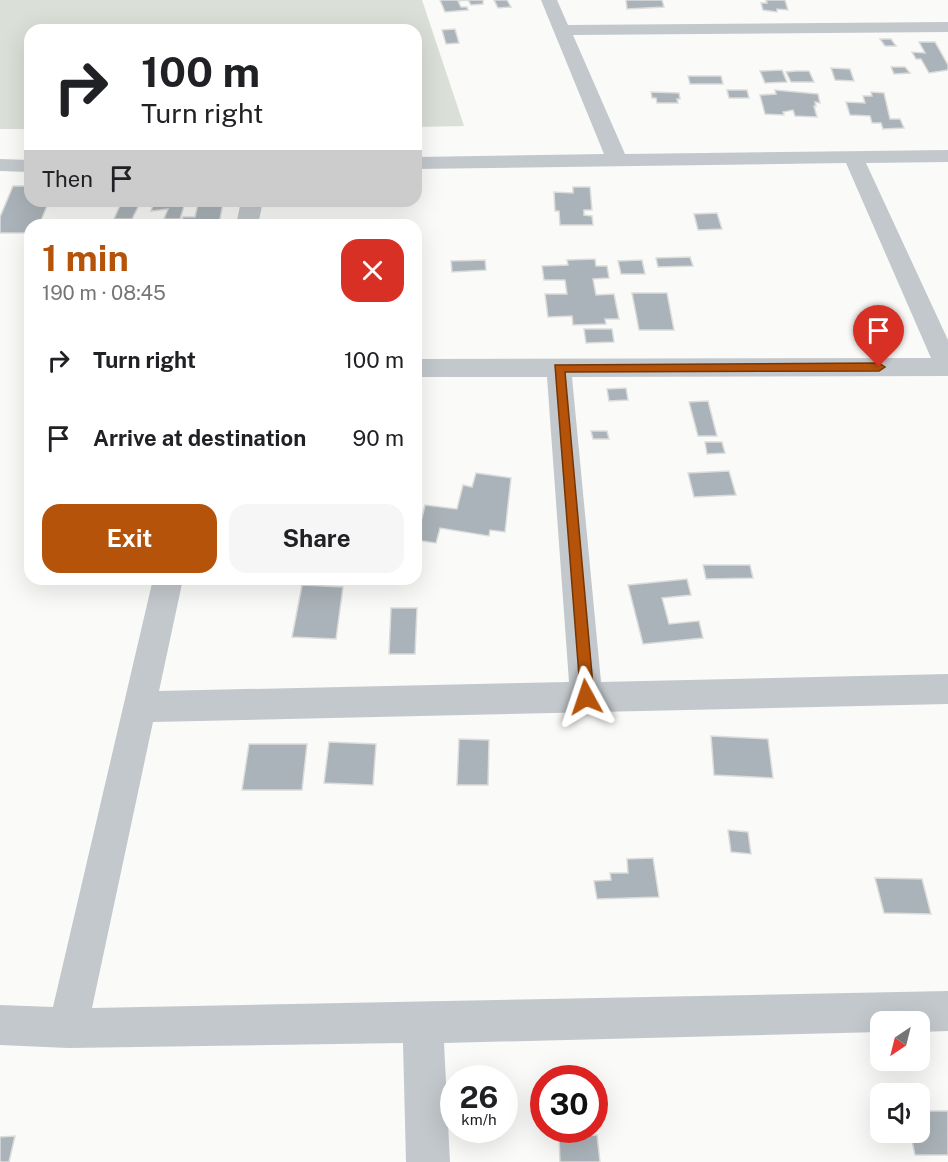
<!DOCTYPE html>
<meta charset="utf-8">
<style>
:root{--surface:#fff;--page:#f6f6f6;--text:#202124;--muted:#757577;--accent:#b45309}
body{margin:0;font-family:"Public Sans",sans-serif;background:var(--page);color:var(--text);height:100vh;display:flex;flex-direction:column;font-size:22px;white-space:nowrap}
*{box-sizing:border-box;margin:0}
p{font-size:20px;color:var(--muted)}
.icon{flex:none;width:33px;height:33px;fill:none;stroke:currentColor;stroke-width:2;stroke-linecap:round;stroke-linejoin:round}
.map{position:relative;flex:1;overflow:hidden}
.side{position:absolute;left:24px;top:219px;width:398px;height:366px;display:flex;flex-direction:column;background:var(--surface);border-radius:18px;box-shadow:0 6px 24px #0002}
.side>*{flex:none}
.banner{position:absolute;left:24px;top:24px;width:398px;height:183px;border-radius:18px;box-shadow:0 6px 24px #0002;background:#fff;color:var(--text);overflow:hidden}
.needle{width:39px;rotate:215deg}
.fabs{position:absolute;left:870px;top:1011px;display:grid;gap:12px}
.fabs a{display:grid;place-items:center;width:60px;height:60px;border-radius:12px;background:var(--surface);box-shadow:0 6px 24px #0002;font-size:30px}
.speed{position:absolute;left:440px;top:1065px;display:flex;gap:12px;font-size:30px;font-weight:700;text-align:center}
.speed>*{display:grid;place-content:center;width:78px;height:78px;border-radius:50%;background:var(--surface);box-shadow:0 6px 24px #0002;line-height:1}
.speed small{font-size:15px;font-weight:400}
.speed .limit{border:9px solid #d22;background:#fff;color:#111}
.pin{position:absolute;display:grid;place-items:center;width:51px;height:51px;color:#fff;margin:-62px -26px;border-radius:50% 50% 50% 0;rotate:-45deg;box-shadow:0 0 6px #0007}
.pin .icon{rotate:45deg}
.me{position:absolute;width:66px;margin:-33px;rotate:355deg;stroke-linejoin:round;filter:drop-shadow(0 0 4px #0008)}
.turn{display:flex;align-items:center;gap:21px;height:126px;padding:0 18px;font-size:27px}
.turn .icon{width:78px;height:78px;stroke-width:2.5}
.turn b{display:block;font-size:42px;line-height:51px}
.then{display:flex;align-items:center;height:57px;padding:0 18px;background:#0003;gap:12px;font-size:22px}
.round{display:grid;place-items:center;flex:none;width:63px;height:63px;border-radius:18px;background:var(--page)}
.overview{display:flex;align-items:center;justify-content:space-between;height:102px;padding:0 18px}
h1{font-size:36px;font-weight:700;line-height:45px;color:var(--accent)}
.button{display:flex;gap:12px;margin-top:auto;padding:12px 18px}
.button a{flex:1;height:69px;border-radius:18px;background:var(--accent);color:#fff;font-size:24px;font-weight:700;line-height:69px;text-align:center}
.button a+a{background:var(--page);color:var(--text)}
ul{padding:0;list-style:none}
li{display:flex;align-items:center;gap:18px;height:78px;padding:0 18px}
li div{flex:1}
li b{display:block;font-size:22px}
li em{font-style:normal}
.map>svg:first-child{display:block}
.green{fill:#dadfd7}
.building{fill:#aab3b9;stroke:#dcdcda;stroke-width:1.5}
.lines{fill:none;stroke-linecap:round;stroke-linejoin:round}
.minor{fill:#c3c8cc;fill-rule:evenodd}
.route{fill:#b45309;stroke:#753606;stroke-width:1.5}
</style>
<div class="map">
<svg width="948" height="1162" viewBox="0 0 948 1162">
<rect width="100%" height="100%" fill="#fafaf8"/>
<path class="green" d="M0 0H422L464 126 416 127V30H30V129H0Z"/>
<g class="building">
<path d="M440 0H483V4L471 5 468 0 458 1 461 7H467L468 10 445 12Z"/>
<path d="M494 0H507L511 7 498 8Z"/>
<path d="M626 0H662L664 7 627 9Z"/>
<path d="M766 0H785L788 10 777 9V12L763 10 761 3H767Z"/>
<path d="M455 29 459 43 446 44 442 30Z"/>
<path d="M880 39H891L896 46H885Z"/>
<path d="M919 42H935L948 65V70L929 73 921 59H916L912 52 925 53Z"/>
<path d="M891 67H905L910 73 894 74Z"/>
<path d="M831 68 850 69 854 81 835 80Z"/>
<path d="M782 70 787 82 765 83 760 71Z"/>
<path d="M796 71H809L814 82H791L786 72Z"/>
<path d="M688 76H721L723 84H690Z"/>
<path d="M727 90H747L749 98H729Z"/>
<path d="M775 90 818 94 820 103 815 102 816 106H814L817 117 795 116 793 110 783 112 784 115 765 114 760 95 776 94Z"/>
<path d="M651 92 679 93 680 99H677L678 103H657L656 98H652Z"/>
<path d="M871 92 884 93 890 119H900L904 128 883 129 881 123H872L870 116 850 115 846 102 865 103 863 96H872Z"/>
<path d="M13 186H30V201H49L39 225H30V233H0V217Z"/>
<path d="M573 187H590L592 210H584V215L592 216 593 225H560L559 211H555L554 192 573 193Z"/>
<path d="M122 201H141L132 219H114Z"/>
<path d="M154 202 185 203 180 219H164L168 209 151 211Z"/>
<path d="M223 203 219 224 181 225 183 217H195L198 204Z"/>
<path d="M717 213 722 229 698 230 694 214Z"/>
<path d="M690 257 693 266 658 267 656 258Z"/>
<path d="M595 259 596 266H607L609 278 593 279 596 295 614 294 619 319H605L606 324 573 325 572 316 548 317 545 294H567L565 280H544L542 266 568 265 567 260Z"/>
<path d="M485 260 486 270 452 272 451 261Z"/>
<path d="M642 260 645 274H621L618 261Z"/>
<path d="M632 293H667L674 330H639Z"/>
<path d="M584 329H612L614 342 586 343Z"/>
<path d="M626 388 628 400 609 401 607 389Z"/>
<path d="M708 401 717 436H698L689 402Z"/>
<path d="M591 431H607L609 439H593Z"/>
<path d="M705 442H722L725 453 707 454Z"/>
<path d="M729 471 736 495 694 497 688 473Z"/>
<path d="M476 473 511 478 505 532 490 530 489 536 440 528 436 543 416 540V516L422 518 425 505 457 509 463 485 472 487Z"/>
<path d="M703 565H750L753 578 706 579Z"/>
<path d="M687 579 691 595 662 598 669 624 699 621 703 638 643 644 628 585Z"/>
<path d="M302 585 343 587 336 639 292 637Z"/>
<path d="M391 608H417L415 654H389Z"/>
<path d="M711 736 768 739 773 778 714 775Z"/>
<path d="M459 739 489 740 488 785H457Z"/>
<path d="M329 742 376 744 373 785 324 783Z"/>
<path d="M249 744H307L302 790H242Z"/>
<path d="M728 830 748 832 751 854 731 852Z"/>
<path d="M653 858 659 897 597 899 594 881 611 880 610 873H628L627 859Z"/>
<path d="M875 878 922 879 931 914 884 913Z"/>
<path d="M920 1111H948V1155H915L910 1132H920Z"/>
<path d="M597 1135 600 1162H560L559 1136Z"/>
<path d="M15 1136 9 1162H0V1137Z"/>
</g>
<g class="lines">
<g class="minor">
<path d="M541 0H557L568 25 948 22V32L573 35 625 154 948 150V162L866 163 948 340V376L572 377 601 682 948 674V704L153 722 92 1008 948 991V1031L920 1032V1022H880V1032L444 1043 450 1162H406L403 1043 68 1048 0 1045V1005L53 1007 153 579H183L159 691 569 682 547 377H416V359L931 358 846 163 416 169V157L604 154Z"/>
<path d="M0 159 30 160V172L0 171Z"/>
<path d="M241 201H263L258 225H236Z"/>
</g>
</g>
<path class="route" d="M879 363 885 367 879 371 565 372 594 697 592 702H581L555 365Z"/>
</svg>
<div class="fabs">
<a><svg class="needle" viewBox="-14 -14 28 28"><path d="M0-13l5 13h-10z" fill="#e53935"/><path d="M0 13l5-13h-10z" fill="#757577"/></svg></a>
<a><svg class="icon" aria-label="sound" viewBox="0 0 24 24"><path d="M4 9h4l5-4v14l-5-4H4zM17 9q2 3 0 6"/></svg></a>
</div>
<div class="speed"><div>26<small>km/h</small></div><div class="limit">30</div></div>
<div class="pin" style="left:879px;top:367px;background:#d93025"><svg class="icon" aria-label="arrive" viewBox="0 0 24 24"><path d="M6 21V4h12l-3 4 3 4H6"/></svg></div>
<svg class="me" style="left:586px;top:697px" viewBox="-20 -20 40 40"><path d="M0-17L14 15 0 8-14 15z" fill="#b45309" stroke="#fff" stroke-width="4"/></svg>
<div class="banner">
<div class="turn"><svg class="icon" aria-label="right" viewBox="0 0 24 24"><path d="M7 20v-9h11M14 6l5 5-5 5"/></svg><div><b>100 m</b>Turn right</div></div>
<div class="then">Then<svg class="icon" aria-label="arrive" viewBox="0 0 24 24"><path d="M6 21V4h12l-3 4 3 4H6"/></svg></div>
</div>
<section class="side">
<div class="overview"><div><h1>1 min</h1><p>190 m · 08:45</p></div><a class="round" style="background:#d93025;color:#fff"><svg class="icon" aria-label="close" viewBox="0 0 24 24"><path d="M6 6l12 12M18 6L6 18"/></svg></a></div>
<ul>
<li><svg class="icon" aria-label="right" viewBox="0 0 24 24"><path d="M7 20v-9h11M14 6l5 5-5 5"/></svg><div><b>Turn right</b></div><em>100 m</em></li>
<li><svg class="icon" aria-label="arrive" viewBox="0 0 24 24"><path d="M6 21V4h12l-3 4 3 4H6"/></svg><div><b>Arrive at destination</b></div><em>90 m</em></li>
</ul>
<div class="button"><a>Exit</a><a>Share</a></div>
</section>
</div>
